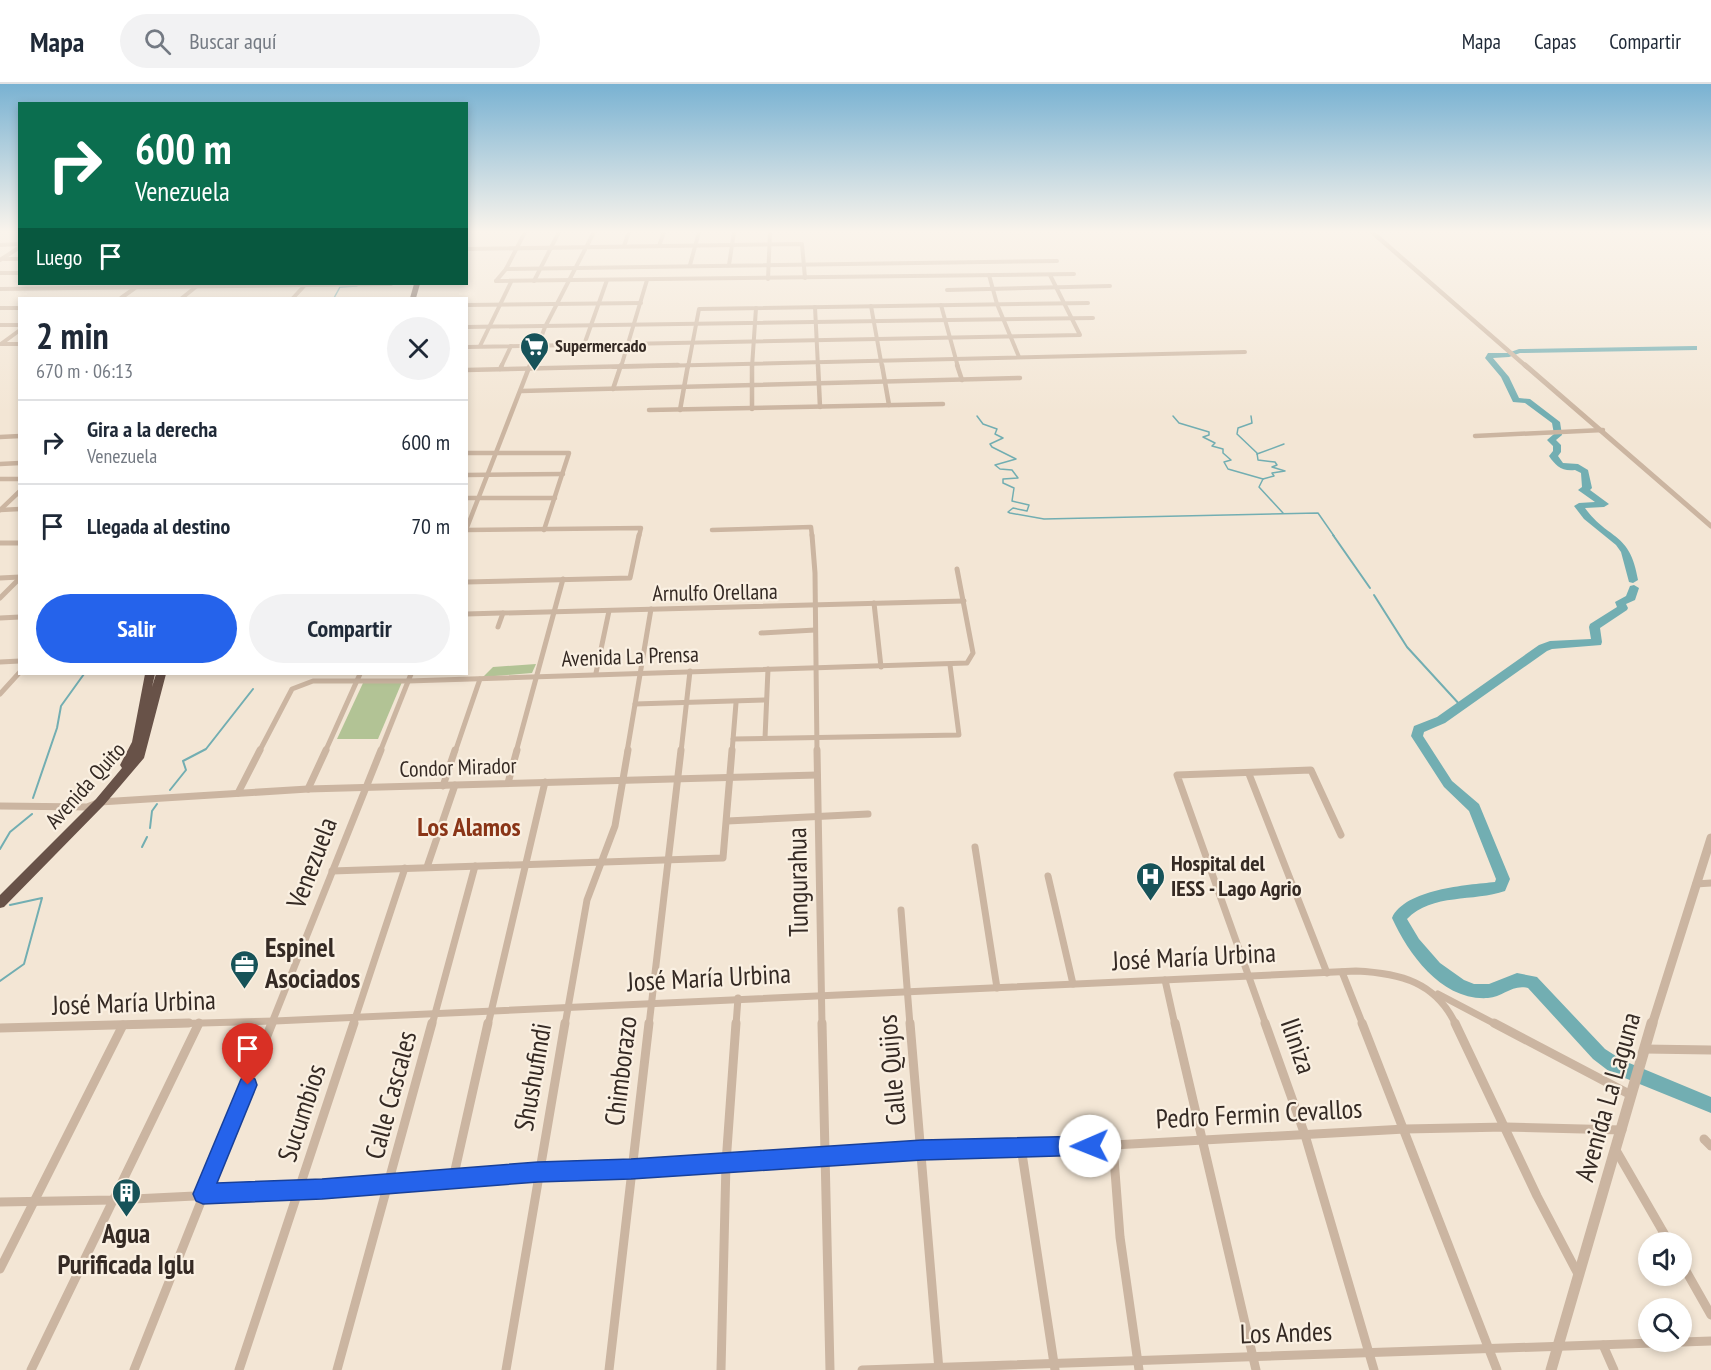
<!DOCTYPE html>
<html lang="es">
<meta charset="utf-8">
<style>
:root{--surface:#fff;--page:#f2f2f3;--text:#1f2937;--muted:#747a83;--line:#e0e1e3;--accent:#2563eb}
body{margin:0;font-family:"PT Sans Narrow",sans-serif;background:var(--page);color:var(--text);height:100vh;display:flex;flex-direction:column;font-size:22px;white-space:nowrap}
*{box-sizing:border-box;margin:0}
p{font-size:20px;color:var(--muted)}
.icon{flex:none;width:33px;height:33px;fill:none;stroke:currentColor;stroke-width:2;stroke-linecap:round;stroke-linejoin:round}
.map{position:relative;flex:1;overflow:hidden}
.details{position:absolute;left:18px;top:213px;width:450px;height:378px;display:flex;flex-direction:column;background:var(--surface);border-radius:0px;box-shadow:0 3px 9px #0003}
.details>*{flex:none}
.top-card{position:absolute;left:18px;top:18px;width:450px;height:183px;border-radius:0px;box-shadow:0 3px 9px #0003;background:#0b6e4f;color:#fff;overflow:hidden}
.controls{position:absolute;left:1638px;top:1148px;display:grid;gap:12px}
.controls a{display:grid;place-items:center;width:54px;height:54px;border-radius:50%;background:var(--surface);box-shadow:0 3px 9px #0003;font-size:30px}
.pin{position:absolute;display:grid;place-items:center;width:51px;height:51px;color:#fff;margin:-62px -26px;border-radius:50% 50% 50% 0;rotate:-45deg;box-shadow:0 0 6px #0007}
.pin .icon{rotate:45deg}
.me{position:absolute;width:66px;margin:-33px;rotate:269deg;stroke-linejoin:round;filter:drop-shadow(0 0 4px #0008)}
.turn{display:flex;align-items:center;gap:21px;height:126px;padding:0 18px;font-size:27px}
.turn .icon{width:78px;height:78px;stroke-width:2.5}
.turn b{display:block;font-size:42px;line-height:51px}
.then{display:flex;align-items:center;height:57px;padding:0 18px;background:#0003;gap:12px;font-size:22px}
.round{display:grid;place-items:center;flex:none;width:63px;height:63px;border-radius:32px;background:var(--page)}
.headline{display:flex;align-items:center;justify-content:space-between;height:102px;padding:0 18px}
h1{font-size:36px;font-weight:600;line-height:45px}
.primary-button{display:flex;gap:12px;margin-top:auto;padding:12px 18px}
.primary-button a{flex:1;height:69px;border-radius:36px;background:var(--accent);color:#fff;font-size:24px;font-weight:600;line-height:69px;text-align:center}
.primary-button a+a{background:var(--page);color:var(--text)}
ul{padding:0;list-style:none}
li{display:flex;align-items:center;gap:18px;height:84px;padding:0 18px;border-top:2px solid var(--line)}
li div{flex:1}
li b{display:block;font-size:22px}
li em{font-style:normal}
header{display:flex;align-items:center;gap:36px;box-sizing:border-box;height:84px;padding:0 30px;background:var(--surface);border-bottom:2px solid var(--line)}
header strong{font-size:28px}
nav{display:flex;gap:33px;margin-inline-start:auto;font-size:21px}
.search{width:420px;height:54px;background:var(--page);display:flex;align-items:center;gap:15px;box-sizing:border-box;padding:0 21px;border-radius:33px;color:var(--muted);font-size:22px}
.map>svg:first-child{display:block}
.green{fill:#b2c395}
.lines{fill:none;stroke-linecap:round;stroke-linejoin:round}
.stream-far1{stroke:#72aeb2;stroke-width:1.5}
.stream{stroke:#72aeb2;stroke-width:2}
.river{fill:#72aeb2;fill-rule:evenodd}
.minor-far4{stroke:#cbb5a1;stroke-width:4}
.minor-far3{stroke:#cbb5a1;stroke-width:4.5}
.minor-far2{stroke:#cbb5a1;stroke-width:5}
.minor-far1{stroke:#cbb5a1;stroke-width:7}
.minor{stroke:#cbb5a1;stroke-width:9}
.tertiary-far3{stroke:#cbb5a1;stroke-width:4.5}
.tertiary-far2{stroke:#cbb5a1;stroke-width:5}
.tertiary-far1{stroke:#cbb5a1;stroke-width:9}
.tertiary{stroke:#cbb5a1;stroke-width:11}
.trunk{fill:#685248;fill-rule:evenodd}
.route{fill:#2563eb;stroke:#184099;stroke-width:1.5}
.labels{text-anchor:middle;stroke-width:4.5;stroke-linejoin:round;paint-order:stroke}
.far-poi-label{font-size:18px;font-weight:bold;fill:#352a24;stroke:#faf0e2;text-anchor:start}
.street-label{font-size:22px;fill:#352a24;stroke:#faf0e2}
.poi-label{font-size:22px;font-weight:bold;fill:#352a24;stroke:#faf0e2;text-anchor:start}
.quarter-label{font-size:26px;font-weight:bold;fill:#8a3517;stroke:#faf0e2}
.near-street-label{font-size:27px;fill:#352a24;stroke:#faf0e2}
.near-poi-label{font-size:27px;font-weight:bold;fill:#352a24;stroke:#faf0e2;text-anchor:start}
</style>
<header>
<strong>Mapa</strong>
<div class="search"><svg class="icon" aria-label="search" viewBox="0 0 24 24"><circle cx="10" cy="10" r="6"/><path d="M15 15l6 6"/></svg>Buscar aquí</div>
<nav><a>Mapa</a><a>Capas</a><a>Compartir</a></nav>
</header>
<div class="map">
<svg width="1711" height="1286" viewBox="0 0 1711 1286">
<rect width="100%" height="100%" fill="#f3e6d5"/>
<g class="green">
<path d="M536 580 532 589 483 593 493 583Z"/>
<path d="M402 598 378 655H337L363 599Z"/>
</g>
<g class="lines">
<g class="stream-far1">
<path d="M334 214 340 203 357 202"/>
<path d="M977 332 983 340 997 345 995 350 1003 354 990 360 992 363 1016 375 995 381 1000 385 1012 386 1018 394 1003 395V399L1014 404 1012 417 1029 421 1027 427 1013 424 1008 428 1010 429 1044 435 1318 429 1334 452"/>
<path d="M1173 332 1179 339 1209 348V351L1203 353 1215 359 1212 362 1223 365V369L1231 376 1224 378 1228 385 1263 395 1259 403 1283 429"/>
<path d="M1251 332 1252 339 1238 344 1237 350 1257 369 1258 376 1275 378 1277 381 1272 383 1285 387 1272 389 1274 392 1263 395"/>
<path d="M1257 370 1284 360"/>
</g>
<g class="stream">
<path d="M1333 451 1370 504"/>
<path d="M1374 511 1407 563 1461 622"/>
<path d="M170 706 186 686 183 677 206 665 253 605"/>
<path d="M33 714 57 644 61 622 84 590"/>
<path d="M150 744 152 727 157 720"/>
<path d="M142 763 147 753"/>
<path d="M0 765 10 748 32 730"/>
<path d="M0 897 24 880 42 814 10 821"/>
</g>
<g class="river">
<path d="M1694 262H1697V266L1520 269 1509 273 1493 274 1509 293 1519 314 1530 315 1560 338 1562 351 1556 356 1561 361V368L1558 372 1563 379 1578 380 1588 386 1592 404 1590 406 1609 420 1604 423 1585 424C1609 457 1630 447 1638 496L1633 499 1629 498 1621 468 1616 461 1584 435 1574 422 1579 419 1595 418 1578 406 1582 403 1581 389 1575 386C1562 388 1555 381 1549 372L1553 367V362L1547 356 1554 350 1552 339 1525 319 1513 318 1501 293 1485 274 1488 269H1508L1519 265Z"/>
<path d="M1634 501 1639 504 1635 516 1626 520 1628 524 1627 526 1600 544 1602 558 1601 561 1552 565 1547 567 1445 639 1424 648 1423 652 1452 697 1479 720 1510 795 1505 807C1474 818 1432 809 1407 835L1419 855 1440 879 1464 896 1474 900H1489L1517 889 1537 893 1605 965 1622 976 1711 1013V1029L1610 988 1593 975 1528 904C1512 900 1503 913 1488 914 1442 917 1409 871 1392 834 1405 805 1467 801 1495 798L1496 795 1469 727 1444 703 1411 652 1414 642 1437 633 1539 561 1550 557 1591 555 1589 543 1590 540 1617 523 1615 518 1626 512 1630 502Z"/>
</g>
<g class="minor-far4">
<path d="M0 161 20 160"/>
<path d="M624 162 629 148"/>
<path d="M659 162 664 148"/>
<path d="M466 165 802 160 805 194"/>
<path d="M4 175H20"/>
<path d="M0 176 20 163"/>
<path d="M690 181 699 148"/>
<path d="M729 181 734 148"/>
<path d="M506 185 1057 177"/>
<path d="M0 189H20"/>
<path d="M989 191 997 220 1019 273"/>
<path d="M768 195 770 148"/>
<path d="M496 197 1074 190"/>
<path d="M496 197 506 185 525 148"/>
<path d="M534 197 559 148"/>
<path d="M0 205 391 200"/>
<path d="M947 206 1110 202"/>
<path d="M121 214 135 204"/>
<path d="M182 214 197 202"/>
<path d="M293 214 306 200"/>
<path d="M466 221 641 219"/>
<path d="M941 221 958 283"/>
<path d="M871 222 882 283"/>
<path d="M815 223 818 283"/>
<path d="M0 224H20"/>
<path d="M0 241H20"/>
<path d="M466 243 1093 234"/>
<path d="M1 260 20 246"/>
<path d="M2 260H20"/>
<path d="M584 261 607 196"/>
<path d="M480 262 511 198"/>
<path d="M466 263 1080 251 1050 191"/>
<path d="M501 283 511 262"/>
<path d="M530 283 545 243 594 148"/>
<path d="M613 283 1245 268"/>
<path d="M621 283 647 196"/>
<path d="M688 283 699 225 1088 219"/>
<path d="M752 283 756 224"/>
</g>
<g class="minor-far3">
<path d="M818 281 820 323"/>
<path d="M882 281 889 321"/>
<path d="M957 281 962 296"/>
<path d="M500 285 502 281"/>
<path d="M466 286 678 281"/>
<path d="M613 305 621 281"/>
<path d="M521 307 1020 294"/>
<path d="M752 325V281"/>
<path d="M649 326 943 320"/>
<path d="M680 326 688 281"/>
<path d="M1475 352 1603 346"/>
<path d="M0 353 20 352"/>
<path d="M466 369H569L544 446"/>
<path d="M0 380 20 379"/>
<path d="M466 391 563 390"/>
<path d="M0 395H20"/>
<path d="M466 414H555"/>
<path d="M0 426 20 407"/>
<path d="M0 426 20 425"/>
<path d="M466 446 641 444 639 452"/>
<path d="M466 446 530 281"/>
<path d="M712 446 811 443 812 452"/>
</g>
<g class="minor-far2">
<path d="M812 451 815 489 817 668"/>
<path d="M0 459H20"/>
<path d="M0 494 20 493"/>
<path d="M466 498 630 494 639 451"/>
<path d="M0 514 20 494"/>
<path d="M874 519 881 583"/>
<path d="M466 530 964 517"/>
<path d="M0 534 20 533"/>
<path d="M498 543 503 529"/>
<path d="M761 549 815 546"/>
<path d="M0 578 20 577"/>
<path d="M596 589 609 527"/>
<path d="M0 610 20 588"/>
<path d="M635 620 766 616"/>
<path d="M765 654 768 585"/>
<path d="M733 655 959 651 950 581"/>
<path d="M259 668 292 605 313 597H408L967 579 973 569 957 485"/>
<path d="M325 668 360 590"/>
<path d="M380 668 411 590"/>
<path d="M455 668 480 595"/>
<path d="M516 668 563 495"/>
<path d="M627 668 651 525"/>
<path d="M681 668 690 587"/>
<path d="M732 668 736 619"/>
</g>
<g class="minor-far1">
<path d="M817 666 822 941"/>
<path d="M1249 690 1327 889"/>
<path d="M508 699 517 666"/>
<path d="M443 702 455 666"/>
<path d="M308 705 326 666"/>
<path d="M238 709 260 666"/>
<path d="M0 722 87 723 100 718 308 705 817 691"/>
<path d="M727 737 868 730"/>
<path d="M975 763 997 904"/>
<path d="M427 783 455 701"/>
<path d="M332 787 723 774 732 666"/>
<path d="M1048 792 1073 900"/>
<path d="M1696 800 1711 799"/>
<path d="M901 826 910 941"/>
<path d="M1342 888 1363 941"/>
<path d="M1165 896 1175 941"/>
<path d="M1438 910 1497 941"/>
<path d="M130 941 275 937 1356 887C1400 889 1436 898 1456 941"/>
<path d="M271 941 381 666"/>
<path d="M353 941 405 784"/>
<path d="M432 941 475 782"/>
<path d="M488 941 545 698"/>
<path d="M565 941 587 816 615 742 628 666"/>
<path d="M649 941 681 666"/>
<path d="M736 941 738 914"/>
<path d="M1266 941 1177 691 1311 686 1341 751"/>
</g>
<g class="minor">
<path d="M822 939 830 1286"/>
<path d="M910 939 939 1286"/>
<path d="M1175 939 1256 1286"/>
<path d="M1265 939 1305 1051 1374 1286"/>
<path d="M1362 939 1497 1286"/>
<path d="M1455 939 1537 1112 1578 1190"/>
<path d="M1494 939 1631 1011"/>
<path d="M0 944 189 939"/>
<path d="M1644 965 1711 966"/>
<path d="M1704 1055 1711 1062"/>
<path d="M1113 1061 1120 1153 1139 1286"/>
<path d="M1021 1063 1055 1286"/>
<path d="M1617 1068 1669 1158"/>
<path d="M453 1095 488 939"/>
<path d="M0 1118 113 1116 299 1107 538 1088 631 1085 922 1066 1113 1061 1405 1045 1506 1043 1622 1046"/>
<path d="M1682 1180 1711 1231"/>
<path d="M0 1185 123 941"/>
<path d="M1603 1261 1614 1286"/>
<path d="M31 1286 199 939"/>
<path d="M134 1286 272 939"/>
<path d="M239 1286 354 939"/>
<path d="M337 1286 432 939"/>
<path d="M506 1286 565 939"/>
<path d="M609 1286 649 939"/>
<path d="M721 1286 726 1079 736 939"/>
<path d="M862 1286 1711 1257"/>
</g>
<path class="tertiary-far3" d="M1372 148 1527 283"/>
<path class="tertiary-far2" d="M1525 281 1711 442"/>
<path class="tertiary-far1" d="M1652 941 1711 754"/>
<path class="tertiary" d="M1551 1286 1652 939"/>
<g class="trunk">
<path d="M414 200H420L416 214H410Z"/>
<path d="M145 590H155L152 603 156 590H166L144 674 104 721 4 823 0 824V811L96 715 122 684 120 681 132 658Z"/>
</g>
</g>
<linearGradient id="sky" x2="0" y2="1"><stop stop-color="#79b2d2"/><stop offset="0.45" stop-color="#faf4ec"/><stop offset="1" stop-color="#faf4ec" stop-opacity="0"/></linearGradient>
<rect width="1711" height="328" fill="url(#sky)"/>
<path class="route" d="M248 992 255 995 257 1001 217 1099 322 1095 538 1078 631 1075 922 1056 1090 1052 1097 1055 1100 1062 1097 1068 1090 1071 922 1076 631 1095 538 1098 322 1115 203 1120 196 1117 193 1110 241 995Z"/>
<defs>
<symbol id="supermarket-pin" viewBox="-11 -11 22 30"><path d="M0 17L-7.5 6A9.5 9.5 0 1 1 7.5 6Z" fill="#175359" stroke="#faf0e2"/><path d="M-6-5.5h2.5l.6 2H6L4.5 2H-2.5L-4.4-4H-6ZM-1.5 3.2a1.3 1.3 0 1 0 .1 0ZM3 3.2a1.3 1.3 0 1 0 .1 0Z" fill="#fff"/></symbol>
<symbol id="hospital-pin" viewBox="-11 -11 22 30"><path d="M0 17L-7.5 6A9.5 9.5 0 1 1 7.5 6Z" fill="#175359" stroke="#faf0e2"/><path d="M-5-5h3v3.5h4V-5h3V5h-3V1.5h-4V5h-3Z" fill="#fff"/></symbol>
<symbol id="office-pin" viewBox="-11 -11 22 30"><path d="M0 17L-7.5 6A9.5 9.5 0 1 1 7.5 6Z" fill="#175359" stroke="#faf0e2"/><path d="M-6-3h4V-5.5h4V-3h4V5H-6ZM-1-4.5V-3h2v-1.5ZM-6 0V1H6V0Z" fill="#fff"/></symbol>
<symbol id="building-pin" viewBox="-11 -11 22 30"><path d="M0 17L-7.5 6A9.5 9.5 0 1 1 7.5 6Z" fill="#175359" stroke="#faf0e2"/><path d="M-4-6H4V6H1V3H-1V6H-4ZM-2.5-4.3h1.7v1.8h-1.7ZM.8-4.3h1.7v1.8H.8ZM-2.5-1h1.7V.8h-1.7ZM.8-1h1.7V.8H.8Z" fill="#fff"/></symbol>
</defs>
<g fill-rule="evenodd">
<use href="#supermarket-pin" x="518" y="246" width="33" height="45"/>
<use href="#hospital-pin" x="1134" y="776" width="33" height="45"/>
<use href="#office-pin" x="228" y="864" width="33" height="45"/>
<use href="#building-pin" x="110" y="1092" width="33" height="45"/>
</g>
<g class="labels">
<g class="far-poi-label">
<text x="555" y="268">Supermercado</text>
</g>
<g class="street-label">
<text transform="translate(715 508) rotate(-1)" y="8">Arnulfo Orellana</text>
<text transform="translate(630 572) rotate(-2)" y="8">Avenida La Prensa</text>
<text transform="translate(458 683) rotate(-2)" y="8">Condor Mirador</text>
<text transform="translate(85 701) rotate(-48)" y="8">Avenida Quito</text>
</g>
<g class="poi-label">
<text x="1171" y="787">Hospital del<tspan x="1171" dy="25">IESS - Lago Agrio</tspan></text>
</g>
<g class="quarter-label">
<text x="469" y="752">Los Alamos</text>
</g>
<g class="near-street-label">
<text transform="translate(312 779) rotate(-69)" y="9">Venezuela</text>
<text transform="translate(798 798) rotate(-91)" y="9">Tungurahua</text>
<text transform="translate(1194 873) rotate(-3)" y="9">José María Urbina</text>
<text transform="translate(709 894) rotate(-3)" y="9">José María Urbina</text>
<text transform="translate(134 919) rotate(-2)" y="9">José María Urbina</text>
<text transform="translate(1298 962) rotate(71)" y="9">Iliniza</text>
<text transform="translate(892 986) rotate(-95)" y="9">Calle Quijos</text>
<text transform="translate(621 987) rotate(-83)" y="9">Chimborazo</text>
<text transform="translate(533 993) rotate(-80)" y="9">Shushufindi</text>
<text transform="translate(391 1011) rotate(-75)" y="9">Calle Cascales</text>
<text transform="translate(1608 1013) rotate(-74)" y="9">Avenida La Laguna</text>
<text transform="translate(302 1029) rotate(-72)" y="9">Sucumbios</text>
<text transform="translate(1259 1030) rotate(-3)" y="9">Pedro Fermin Cevallos</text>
<text transform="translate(1286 1249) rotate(-2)" y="9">Los Andes</text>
</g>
<g class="near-poi-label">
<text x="265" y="873">Espinel<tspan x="265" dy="31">Asociados</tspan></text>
<text x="126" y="1159" text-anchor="middle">Agua<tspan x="126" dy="31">Purificada Iglu</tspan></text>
</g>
</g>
</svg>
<div class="controls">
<a><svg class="icon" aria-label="sound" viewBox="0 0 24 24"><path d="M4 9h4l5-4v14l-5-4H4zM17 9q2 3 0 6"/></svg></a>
<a><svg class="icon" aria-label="search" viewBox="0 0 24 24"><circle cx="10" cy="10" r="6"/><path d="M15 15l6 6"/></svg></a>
</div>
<div class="pin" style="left:248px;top:1001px;background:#d93025"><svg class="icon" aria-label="arrive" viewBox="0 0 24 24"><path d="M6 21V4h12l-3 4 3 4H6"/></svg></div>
<svg class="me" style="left:1090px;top:1062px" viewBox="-20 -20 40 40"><circle r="19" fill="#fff"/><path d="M0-13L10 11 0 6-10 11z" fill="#2563eb"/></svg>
<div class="top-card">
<div class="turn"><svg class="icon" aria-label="right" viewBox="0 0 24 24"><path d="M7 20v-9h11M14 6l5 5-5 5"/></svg><div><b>600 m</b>Venezuela</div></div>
<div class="then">Luego<svg class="icon" aria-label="arrive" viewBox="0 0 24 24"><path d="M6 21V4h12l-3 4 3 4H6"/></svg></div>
</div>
<section class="details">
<div class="headline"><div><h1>2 min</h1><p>670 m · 06:13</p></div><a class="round"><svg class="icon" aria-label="close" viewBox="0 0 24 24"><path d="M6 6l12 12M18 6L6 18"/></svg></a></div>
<ul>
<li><svg class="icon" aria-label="right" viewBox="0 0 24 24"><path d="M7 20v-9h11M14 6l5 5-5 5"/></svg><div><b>Gira a la derecha</b><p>Venezuela</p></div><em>600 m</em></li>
<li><svg class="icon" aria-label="arrive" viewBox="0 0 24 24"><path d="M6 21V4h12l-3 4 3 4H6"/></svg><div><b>Llegada al destino</b></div><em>70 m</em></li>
</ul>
<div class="primary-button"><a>Salir</a><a>Compartir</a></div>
</section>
</div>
